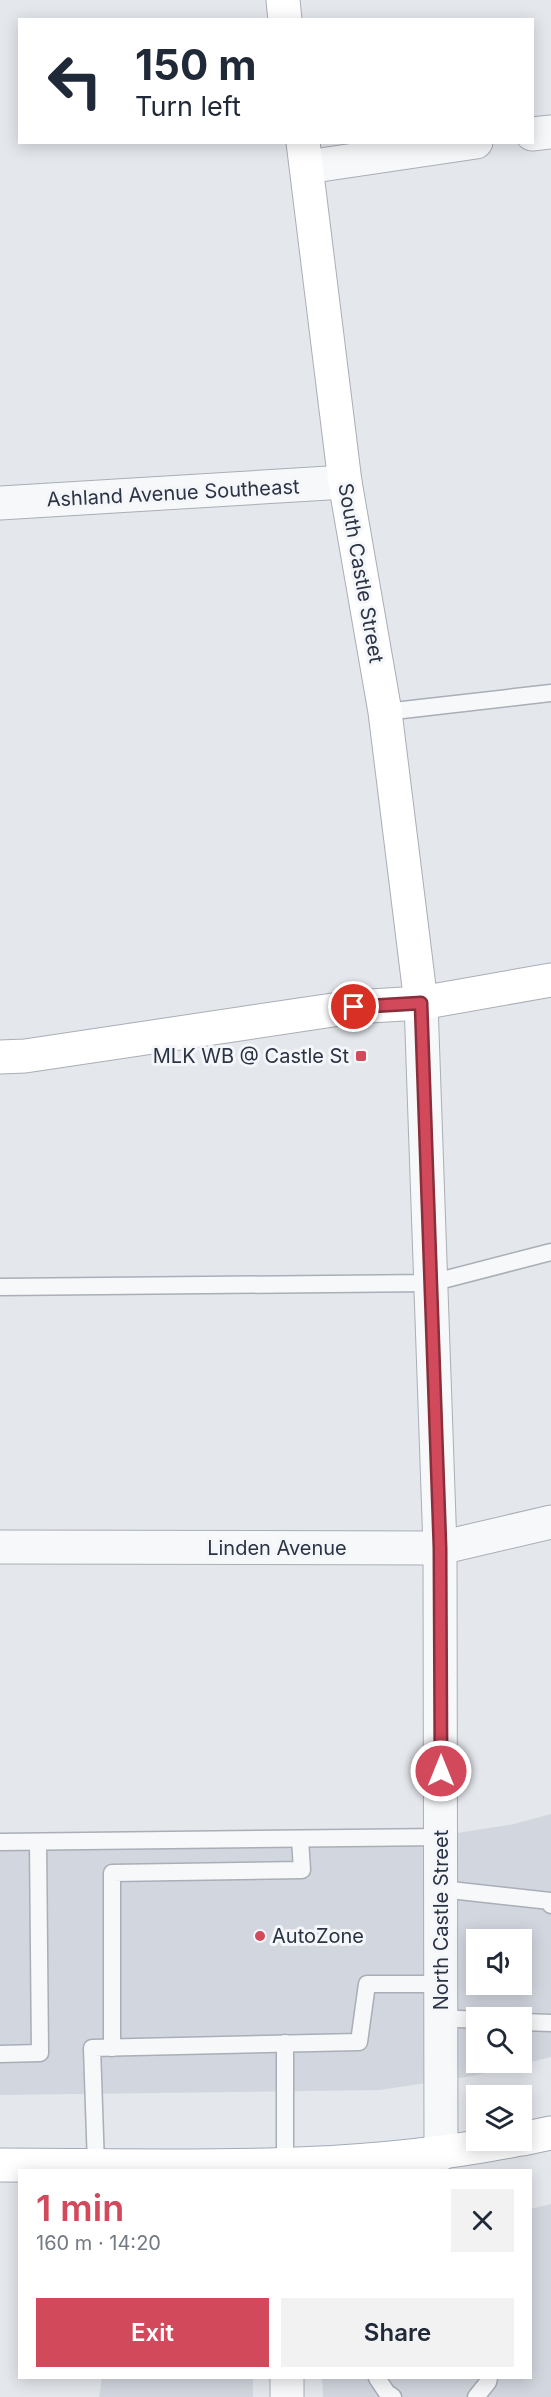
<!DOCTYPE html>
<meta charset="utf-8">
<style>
:root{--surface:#fff;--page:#f2f2f3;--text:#1f2937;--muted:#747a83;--accent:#d1495b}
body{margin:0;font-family:Inter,sans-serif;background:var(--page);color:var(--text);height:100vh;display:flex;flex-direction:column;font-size:22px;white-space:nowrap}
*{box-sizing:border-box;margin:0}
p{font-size:20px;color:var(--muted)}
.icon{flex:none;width:33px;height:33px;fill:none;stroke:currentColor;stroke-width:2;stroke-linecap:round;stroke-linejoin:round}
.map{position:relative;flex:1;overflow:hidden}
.sheet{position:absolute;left:18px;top:2169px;width:514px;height:210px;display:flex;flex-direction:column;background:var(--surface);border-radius:0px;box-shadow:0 3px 15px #0003}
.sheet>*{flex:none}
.banner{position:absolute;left:18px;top:18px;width:516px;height:126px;border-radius:0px;box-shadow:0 3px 15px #0003;background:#fff;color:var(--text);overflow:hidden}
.controls{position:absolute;left:466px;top:1929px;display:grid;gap:12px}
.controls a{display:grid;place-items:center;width:66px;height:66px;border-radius:0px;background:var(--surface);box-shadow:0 3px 15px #0003;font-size:30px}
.pin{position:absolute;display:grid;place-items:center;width:51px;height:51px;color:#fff;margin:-26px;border:3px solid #fff;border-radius:50%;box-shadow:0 2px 6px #0007}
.me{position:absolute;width:66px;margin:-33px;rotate:0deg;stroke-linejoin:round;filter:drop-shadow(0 0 4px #0008)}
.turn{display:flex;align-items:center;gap:21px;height:126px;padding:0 18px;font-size:27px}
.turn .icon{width:78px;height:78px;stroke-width:2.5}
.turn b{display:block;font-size:42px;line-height:51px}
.round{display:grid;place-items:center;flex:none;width:63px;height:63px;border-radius:0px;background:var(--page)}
.head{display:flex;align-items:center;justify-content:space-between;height:102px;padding:0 18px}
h1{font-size:36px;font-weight:600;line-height:45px;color:var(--accent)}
.action{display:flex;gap:12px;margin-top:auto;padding:12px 18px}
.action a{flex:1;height:69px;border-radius:0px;background:var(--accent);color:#fff;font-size:24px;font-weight:600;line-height:69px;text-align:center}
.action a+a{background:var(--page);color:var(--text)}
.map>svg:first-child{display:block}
.built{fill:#d2d6de;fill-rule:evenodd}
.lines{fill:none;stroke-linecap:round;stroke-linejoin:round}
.lane-casing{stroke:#a9aeb7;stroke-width:19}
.street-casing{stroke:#a9aeb7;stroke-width:35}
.secondary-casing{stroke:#a9aeb7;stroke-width:35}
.primary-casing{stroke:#a3abb8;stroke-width:35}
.lane{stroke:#f7f8fa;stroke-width:16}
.street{stroke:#f7f8fa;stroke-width:33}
.secondary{stroke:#fff;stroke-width:33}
.primary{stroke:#fff;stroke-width:33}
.route-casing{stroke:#882f3b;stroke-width:15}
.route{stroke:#d1495b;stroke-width:10}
.poi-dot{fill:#d1495b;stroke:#f4f6f9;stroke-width:2}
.labels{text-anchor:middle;stroke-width:6;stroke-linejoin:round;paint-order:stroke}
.street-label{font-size:20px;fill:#2b3445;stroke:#f4f6f9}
.poi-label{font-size:20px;fill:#2b3445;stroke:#f4f6f9;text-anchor:end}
</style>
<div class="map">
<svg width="551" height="2397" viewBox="0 0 551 2397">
<rect width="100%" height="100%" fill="#e4e7ec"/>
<g class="built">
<path d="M551 1814V2057L472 2076 380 2090 0 2095V1848L407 1841 514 1824ZM477 1940H522V1984H477ZM477 2018H522V2062H477Z"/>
<path d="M551 2204V2397H323L322 2378H531V2209Z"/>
<path d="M102 2378H253V2397H99Z"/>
</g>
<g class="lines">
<defs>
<g id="lane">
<path d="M385 712 551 693"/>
<path d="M0 1287 431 1283 551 1252"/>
<path d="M0 1842 441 1837"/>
<path d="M441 1889 550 1901 551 1905"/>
<path d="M441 2018 477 2020"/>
<path d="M522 2022 551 2023"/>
<path d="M112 2048V1873L302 1870 300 1839"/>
<path d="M0 2054 40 2053 38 1842"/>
<path d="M96 2165 92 2048 359 2042 367 1984H441"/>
<path d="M285 2165V2043"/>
<path d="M377 2378 387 2393 393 2397"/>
<path d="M476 2397 488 2382 489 2378"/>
</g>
<g id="street">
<path d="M532 134 551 132"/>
<path d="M307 167 476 142"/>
<path d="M0 503 345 482"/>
<path d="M421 1003 440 1548 441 2154"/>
<path d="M0 1547 440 1548 551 1522"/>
<path d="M287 2378V2397"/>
</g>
<g id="secondary">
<path d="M283 0 285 20"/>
<path d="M303 142 345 482 385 712 421 1003"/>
<path d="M0 1057 25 1056 353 1007 421 1003 551 980"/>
</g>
<g id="primary">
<path d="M522 2139 551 2133"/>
<path d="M0 2165C171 2165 346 2174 515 2140"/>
</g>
</defs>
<use href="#lane" class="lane-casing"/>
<use href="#street" class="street-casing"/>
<use href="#secondary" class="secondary-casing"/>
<use href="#primary" class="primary-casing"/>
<use href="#lane" class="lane"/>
<use href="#street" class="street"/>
<use href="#secondary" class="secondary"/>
<use href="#primary" class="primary"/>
</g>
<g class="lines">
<defs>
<path id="route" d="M354 1007 421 1003 440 1548 441 1771"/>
</defs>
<use href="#route" class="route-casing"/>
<use href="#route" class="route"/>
</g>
<g class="poi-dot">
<rect x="355" y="1050" width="12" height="12" rx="3"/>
<circle cx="260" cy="1936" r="6"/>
</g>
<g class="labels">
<g class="street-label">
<text transform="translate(173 493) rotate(-3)" y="7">Ashland Avenue Southeast</text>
<text transform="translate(361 573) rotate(80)" y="7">South Castle Street</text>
<text x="277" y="1555">Linden Avenue</text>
<text transform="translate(441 1920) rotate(-90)" y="7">North Castle Street</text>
</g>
<g class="poi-label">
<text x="349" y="1063">MLK WB @ Castle St</text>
<text x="272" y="1943" text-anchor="start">AutoZone</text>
</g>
</g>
</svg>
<div class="controls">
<a><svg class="icon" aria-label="sound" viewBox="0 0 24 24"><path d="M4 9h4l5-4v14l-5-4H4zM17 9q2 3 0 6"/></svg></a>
<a><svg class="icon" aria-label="search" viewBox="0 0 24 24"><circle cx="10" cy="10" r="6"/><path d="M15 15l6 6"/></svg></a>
<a><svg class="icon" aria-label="layers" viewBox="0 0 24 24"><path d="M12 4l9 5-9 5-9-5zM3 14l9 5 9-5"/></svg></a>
</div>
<div class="pin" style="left:354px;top:1007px;background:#d93025"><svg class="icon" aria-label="arrive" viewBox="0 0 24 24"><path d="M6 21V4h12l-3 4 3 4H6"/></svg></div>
<svg class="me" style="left:441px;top:1771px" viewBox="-20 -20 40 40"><circle r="17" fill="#d1495b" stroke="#fff" stroke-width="3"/><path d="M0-11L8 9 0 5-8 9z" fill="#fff"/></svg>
<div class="banner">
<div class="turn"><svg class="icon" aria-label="left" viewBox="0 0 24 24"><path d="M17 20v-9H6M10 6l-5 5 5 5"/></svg><div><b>150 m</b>Turn left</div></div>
</div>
<section class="sheet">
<div class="head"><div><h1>1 min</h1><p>160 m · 14:20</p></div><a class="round"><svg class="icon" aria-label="close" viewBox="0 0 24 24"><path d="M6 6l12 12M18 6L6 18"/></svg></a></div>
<div class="action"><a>Exit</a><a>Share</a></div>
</section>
</div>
